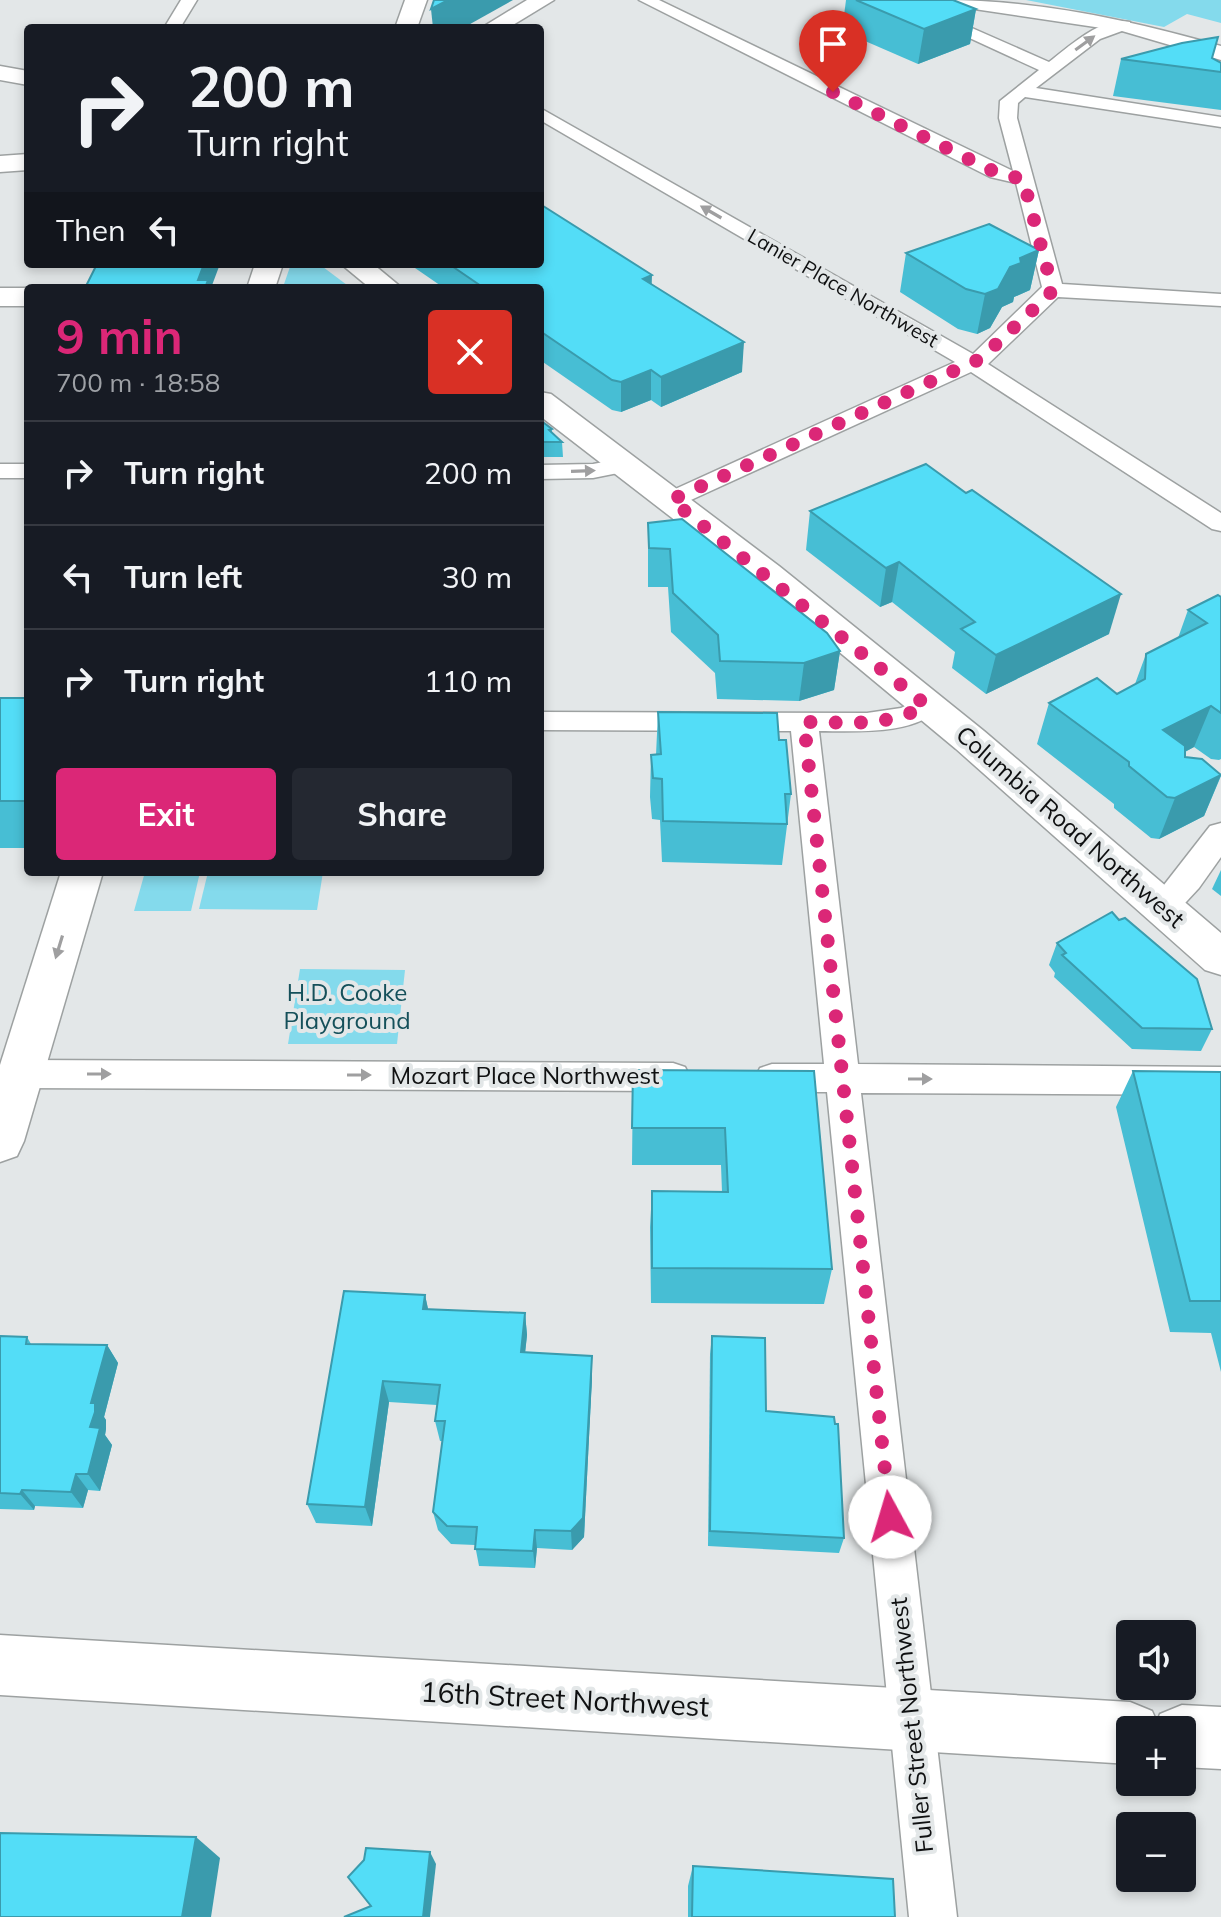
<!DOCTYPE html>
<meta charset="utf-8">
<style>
:root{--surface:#171b24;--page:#242831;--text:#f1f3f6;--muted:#9ea1a6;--line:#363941;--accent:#db2777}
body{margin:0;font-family:Mulish,sans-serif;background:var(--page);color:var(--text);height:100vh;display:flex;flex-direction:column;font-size:30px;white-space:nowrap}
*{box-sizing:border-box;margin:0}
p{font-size:26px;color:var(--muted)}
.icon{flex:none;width:44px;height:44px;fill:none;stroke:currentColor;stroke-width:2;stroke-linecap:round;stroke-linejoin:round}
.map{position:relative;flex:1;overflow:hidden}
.details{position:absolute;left:24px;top:284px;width:520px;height:592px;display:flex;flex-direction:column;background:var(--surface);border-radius:8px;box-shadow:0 4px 12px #0003}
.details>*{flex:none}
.hud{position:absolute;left:24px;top:24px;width:520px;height:244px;border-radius:8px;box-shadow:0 4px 12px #0003;background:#171b24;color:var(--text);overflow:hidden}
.tools{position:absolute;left:1116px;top:1620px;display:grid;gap:16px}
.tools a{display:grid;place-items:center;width:80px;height:80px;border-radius:8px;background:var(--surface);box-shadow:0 4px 12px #0003;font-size:40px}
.pin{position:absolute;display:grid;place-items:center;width:68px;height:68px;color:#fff;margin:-82px -34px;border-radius:50% 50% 50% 0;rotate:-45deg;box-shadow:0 0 8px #0007}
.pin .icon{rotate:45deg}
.me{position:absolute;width:88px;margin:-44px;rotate:354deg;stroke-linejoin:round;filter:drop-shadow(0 0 6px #0008)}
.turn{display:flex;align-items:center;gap:28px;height:168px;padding:0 32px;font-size:36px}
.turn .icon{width:104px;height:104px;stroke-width:2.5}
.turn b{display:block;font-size:56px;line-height:68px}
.then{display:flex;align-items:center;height:76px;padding:0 32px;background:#0003;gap:16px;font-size:30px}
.round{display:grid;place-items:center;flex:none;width:84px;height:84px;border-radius:8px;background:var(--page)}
.headline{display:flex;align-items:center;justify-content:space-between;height:136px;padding:0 32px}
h1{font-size:48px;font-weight:700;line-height:60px;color:var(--accent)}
.action{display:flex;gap:16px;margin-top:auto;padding:16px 32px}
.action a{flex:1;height:92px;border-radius:8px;background:var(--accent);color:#fff;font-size:32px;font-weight:700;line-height:92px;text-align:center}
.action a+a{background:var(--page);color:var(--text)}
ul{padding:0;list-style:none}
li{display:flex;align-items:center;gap:24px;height:104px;padding:0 32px;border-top:2px solid var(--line)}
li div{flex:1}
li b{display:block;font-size:30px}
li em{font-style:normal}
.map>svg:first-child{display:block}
.green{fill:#84daec}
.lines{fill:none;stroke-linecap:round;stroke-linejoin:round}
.street-casing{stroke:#9da1a1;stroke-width:3}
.secondary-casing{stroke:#9da1a1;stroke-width:3}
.primary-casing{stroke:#9da1a1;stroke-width:3}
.street{fill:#fff;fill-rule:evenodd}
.secondary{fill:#fff;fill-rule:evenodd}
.primary{fill:#fff;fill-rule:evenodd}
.wall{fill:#47bed4}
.shaded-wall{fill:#3a9bad}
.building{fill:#53ddf7;stroke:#3a9bad;stroke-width:2}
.oneway{fill:#9f9fa0}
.route{stroke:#db2777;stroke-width:14;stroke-dasharray:0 25.2}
.labels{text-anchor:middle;stroke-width:8;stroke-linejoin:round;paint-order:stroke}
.far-street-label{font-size:20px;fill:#0f1011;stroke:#e3e7e8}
.street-label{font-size:24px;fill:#0f1011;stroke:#e3e7e8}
.park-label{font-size:24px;fill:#15505a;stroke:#e3e7e8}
.near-street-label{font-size:28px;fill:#0f1011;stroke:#e3e7e8}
</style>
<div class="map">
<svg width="1221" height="1917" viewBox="0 0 1221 1917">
<rect width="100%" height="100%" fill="#e3e7e8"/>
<g class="green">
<path d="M1026 0H1221V23L1187 14 1164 27Z"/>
<path d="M291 264H319L347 285 283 287Z"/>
<path d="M145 872H200L191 911H134Z"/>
<path d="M208 872H323L317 910 199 909Z"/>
<path d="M300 969 405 970 397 1044H288Z"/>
</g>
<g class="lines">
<defs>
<g id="street">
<path d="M181 0H197L180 28H164Z"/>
<path d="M639 0H659L1013 171 999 118 1000 101 1039 70 887 0H908L1049 62C1070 46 1101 16 1130 22V28L1100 39 1036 88 1221 117V127L1025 97 1018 103 1017 118 1062 284 1221 294V306L1058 297 988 364 1221 513V531L1212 529 971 372 680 505H662L659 500 662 495 955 362 540 120V108L973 354 1042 287 1016 183 990 177Z"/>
<path d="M625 458 637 465 633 470 593 478 540 479V465L593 464Z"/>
<rect x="0" y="464" width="28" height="14"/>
<path d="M926 696 936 698 940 705C921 736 852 731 819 731L858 1064 1221 1067V1095L861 1093 957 1917H909L827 1092H772L760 1088 755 1078 760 1068 772 1064H824L791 731 540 730V712L867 713 901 708Z"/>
<path d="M1221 823V857L1199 888 1173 916 1162 920 1151 916 1146 908 1210 826Z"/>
<path d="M21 1060 673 1063 685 1067 690 1077 685 1087 673 1091 21 1088 9 1084 4 1074 9 1064Z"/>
</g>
<g id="secondary">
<path d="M405 0H427L417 28H395Z"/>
<path d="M527 0H554L508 28H481Z"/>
<path d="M943 0C1039 0 1129 20 1221 46V60L1122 31 954 6Z"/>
<path d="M0 66 28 71V85L0 80Z"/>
<path d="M28 154V170L0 172V156Z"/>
<path d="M255 264H283L275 288H247Z"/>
<path d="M341 264H373L402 288H370Z"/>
<rect x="0" y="288" width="28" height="18"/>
<path d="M540 392 551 394 779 566 984 731 1221 933V975L1205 970 956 749 755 582 540 416Z"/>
<path d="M61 872H103L24 1141 17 1156 0 1162V1065Z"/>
</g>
<path id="primary" d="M0 1635 1130 1702 1152 1711 1157 1722 1160 1714 1182 1705 1221 1707V1769L1182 1767V1730H1130V1764L0 1695Z"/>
</defs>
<use href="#street" class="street-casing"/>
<use href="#secondary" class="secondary-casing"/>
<use href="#primary" class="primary-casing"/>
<use href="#street" class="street"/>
<use href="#secondary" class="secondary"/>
<use href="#primary" class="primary"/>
</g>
<g class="wall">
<path d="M846 0H953L976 9 970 44 918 64 842 31Z"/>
<path d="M1212 58 1221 63V110L1113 96 1121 59Z"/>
<path d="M1039 250 1030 290 1014 297 1013 302 1002 307 990 328 977 334 958 329 900 292 906 253Z"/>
<path d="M415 264H540L652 284 742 372 661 407 651 400 621 412 612 410 540 360V288H444L415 268Z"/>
<path d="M540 420 552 429V434L562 442 563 457H540Z"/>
<path d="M810 511 1109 634 986 694 952 668 955 652 892 602 880 607 806 550Z"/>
<path d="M648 523 840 651 834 690 799 701 717 699 715 673 671 632 668 587H648Z"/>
<path d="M1221 597V759L1219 760 1211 759 1194 747 1185 752V757L1221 774V776L1204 816 1159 839 1151 838 1114 808V804L1037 744 1049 703 1117 694 1135 684 1146 654 1178 638 1188 610Z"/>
<rect x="0" y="698" width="28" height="150"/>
<path d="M658 712 779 740 791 794 782 865 662 862 660 820 652 819 650 797 651 755H656Z"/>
<path d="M1221 870V896L1212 889Z"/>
<path d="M1057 943 1212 1029 1201 1051 1132 1049 1054 977 1055 973 1049 965Z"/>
<path d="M633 1070 814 1071 832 1269 824 1304 651 1303 650 1227 652 1191 722 1192 721 1165H632Z"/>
<path d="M1133 1071 1221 1072V1372L1211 1333 1170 1332 1116 1107Z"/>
<path d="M425 1295 428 1309 525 1313 527 1335 525 1352 592 1356V1378L584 1537 572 1550 537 1548 535 1568 479 1566 475 1545 451 1544 438 1530 433 1512 443 1441H440L435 1421 437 1405 389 1402 372 1526 316 1523 307 1504Z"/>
<path d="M0 1336 27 1337 31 1344 107 1345 118 1363 104 1417 106 1420V1429L105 1435 112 1445 100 1491 88 1490 83 1508 35 1506 34 1510 0 1509Z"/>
<path d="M712 1336 766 1411 844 1538 839 1553 708 1546 710 1354Z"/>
<path d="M693 1866 895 1917H688V1886Z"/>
</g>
<g class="shaded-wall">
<path d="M448 0H513L463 28H433L431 9Z"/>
<path d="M976 9 970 44 918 64 924 29Z"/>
<path d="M1039 250 1030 290 1014 297 1013 302 1002 307 990 328 977 334 985 294 1020 258Z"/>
<path d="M204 264H220L211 288H200L198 280Z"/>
<path d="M652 275 651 305 643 279Z"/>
<path d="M744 342 742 372 661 407V377Z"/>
<path d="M651 370V400L621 412V382Z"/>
<path d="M899 562 892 602 880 607 886 568Z"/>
<path d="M1121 594 1109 634 986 694 996 655Z"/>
<path d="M840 651 834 690 799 701 804 663Z"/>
<path d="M1211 706 1194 747 1148 771 1163 730Z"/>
<path d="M1221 775 1204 816 1159 839 1175 798Z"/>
<path d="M425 1295 430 1318 423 1309Z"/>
<path d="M525 1313 527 1335 523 1373 521 1352Z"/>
<path d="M107 1345 118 1363 104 1417 106 1420V1429L105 1435 112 1445 100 1491 88 1474 91 1403Z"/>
<path d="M592 1356V1378L584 1537 572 1550 571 1531Z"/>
<path d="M383 1381 389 1402 372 1526 365 1507Z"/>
<path d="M76 1474 88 1490 83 1508 71 1492Z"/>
<path d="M22 1490 35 1506 34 1510 20 1494Z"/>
<path d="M535 1530 537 1548 535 1568 533 1551Z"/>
<path d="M196 1837 220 1858 211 1917H182Z"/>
<path d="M430 1852 436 1864 430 1917H423Z"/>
</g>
<g class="building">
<path d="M434 0H448L431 9Z"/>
<path d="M856 0H953L976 9 924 29Z"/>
<path d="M1218 37 1212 58 1221 63V72L1121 59 1182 43Z"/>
<path d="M540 204 652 275 643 279 744 342 661 377 651 370 621 382 612 380 540 331V288H484L449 264H540Z"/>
<path d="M989 224 1039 250 1020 258 1021 263 1010 267 998 289 985 294 966 289 906 253Z"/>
<path d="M97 264H204L198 280H208L205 288H85Z"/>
<path d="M540 420 552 429 549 430 562 442H540Z"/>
<path d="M926 464 966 493 972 490 1121 594 996 655 961 629 975 622 899 562 886 568 810 511Z"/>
<path d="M682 519 827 633 840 651 804 663 720 661 718 635 673 593 670 549 649 548 648 523Z"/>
<path d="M1218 595 1221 597V713L1211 706 1163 730 1185 746V757L1202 759 1221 775 1175 798 1167 797 1129 766V762L1049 703 1097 678 1117 694 1145 679 1146 654 1207 623 1188 610Z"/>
<rect x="0" y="698" width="28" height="103"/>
<path d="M658 712 777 713 779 740H786L791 794H785L787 824 663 821 662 779 653 778 651 755 661 754Z"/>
<path d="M1112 912 1119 920 1125 918 1197 979 1212 1029 1142 1028 1062 955 1066 953 1057 943Z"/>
<path d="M633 1070 814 1071 832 1269 652 1268V1191L728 1192 725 1128H632Z"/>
<path d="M1133 1071 1221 1072V1301H1190Z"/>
<path d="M344 1291 425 1295 423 1309 525 1313 521 1352 592 1356 583 1518 571 1531 535 1530 533 1551 475 1549 477 1527 447 1526 433 1512 445 1421H435L440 1385 383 1381 365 1507 307 1504Z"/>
<path d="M0 1336 27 1337 26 1344 107 1345 91 1403H95V1412L90 1427 100 1428 88 1474H76L71 1492 22 1490 20 1494 0 1493Z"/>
<path d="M712 1336 765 1338 766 1411 834 1417 835 1424H838L844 1538 710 1531Z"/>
<path d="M0 1833 196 1837 182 1917H0Z"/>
<path d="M366 1848 430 1852 423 1917H344L371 1906 348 1877 364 1860Z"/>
<path d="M693 1866 893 1879 895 1917H692Z"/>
</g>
<defs><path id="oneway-solid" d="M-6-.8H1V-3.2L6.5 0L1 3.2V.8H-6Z" transform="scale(2)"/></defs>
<g class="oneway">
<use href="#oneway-solid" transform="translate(1085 43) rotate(-36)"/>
<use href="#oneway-solid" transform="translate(711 212) rotate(-150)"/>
<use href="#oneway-solid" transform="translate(583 471) rotate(-2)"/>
<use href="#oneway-solid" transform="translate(59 947) rotate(107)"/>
<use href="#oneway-solid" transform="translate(99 1074)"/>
<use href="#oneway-solid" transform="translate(359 1075)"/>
<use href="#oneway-solid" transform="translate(920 1079)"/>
</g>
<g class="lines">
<path class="route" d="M833 92 997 173 1023 179 1052 287 1050 294 980 359 671 500 926 705C889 728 846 722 804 722L890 1517"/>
</g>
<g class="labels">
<g class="far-street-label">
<text transform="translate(843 288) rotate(30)" y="7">Lanier Place Northwest</text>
</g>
<g class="street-label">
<text transform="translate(1070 827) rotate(41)" y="8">Columbia Road Northwest</text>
<text x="525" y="1084">Mozart Place Northwest</text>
<text transform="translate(912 1725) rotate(-96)" y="8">Fuller Street Northwest</text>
</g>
<g class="park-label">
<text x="347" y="1001">H.D. Cooke<tspan x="347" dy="28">Playground</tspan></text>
</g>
<g class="near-street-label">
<text transform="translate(565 1699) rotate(3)" y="10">16th Street Northwest</text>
</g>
</g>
</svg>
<div class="tools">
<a><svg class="icon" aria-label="sound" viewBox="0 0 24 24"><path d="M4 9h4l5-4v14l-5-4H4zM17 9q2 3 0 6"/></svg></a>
<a>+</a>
<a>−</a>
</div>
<div class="pin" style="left:833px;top:92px;background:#d93025"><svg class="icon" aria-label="arrive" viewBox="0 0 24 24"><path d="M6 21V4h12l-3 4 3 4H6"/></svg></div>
<svg class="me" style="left:890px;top:1517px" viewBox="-20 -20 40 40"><circle r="19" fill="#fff"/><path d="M0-13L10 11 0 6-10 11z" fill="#db2777"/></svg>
<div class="hud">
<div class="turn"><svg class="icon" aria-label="right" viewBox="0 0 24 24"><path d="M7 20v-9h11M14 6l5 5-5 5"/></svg><div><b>200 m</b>Turn right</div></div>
<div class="then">Then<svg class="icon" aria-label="left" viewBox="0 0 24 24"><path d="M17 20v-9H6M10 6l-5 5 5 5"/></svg></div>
</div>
<section class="details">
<div class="headline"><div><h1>9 min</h1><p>700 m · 18:58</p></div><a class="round" style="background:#d93025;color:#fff"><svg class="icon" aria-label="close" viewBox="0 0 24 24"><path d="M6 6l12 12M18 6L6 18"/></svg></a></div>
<ul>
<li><svg class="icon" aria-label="right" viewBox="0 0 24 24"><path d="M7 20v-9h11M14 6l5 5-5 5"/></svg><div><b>Turn right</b></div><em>200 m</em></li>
<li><svg class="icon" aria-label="left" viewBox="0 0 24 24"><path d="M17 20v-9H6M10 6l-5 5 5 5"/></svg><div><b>Turn left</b></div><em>30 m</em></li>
<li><svg class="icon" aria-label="right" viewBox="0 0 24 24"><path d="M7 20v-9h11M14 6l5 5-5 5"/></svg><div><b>Turn right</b></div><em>110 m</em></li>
</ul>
<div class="action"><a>Exit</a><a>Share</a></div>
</section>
</div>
